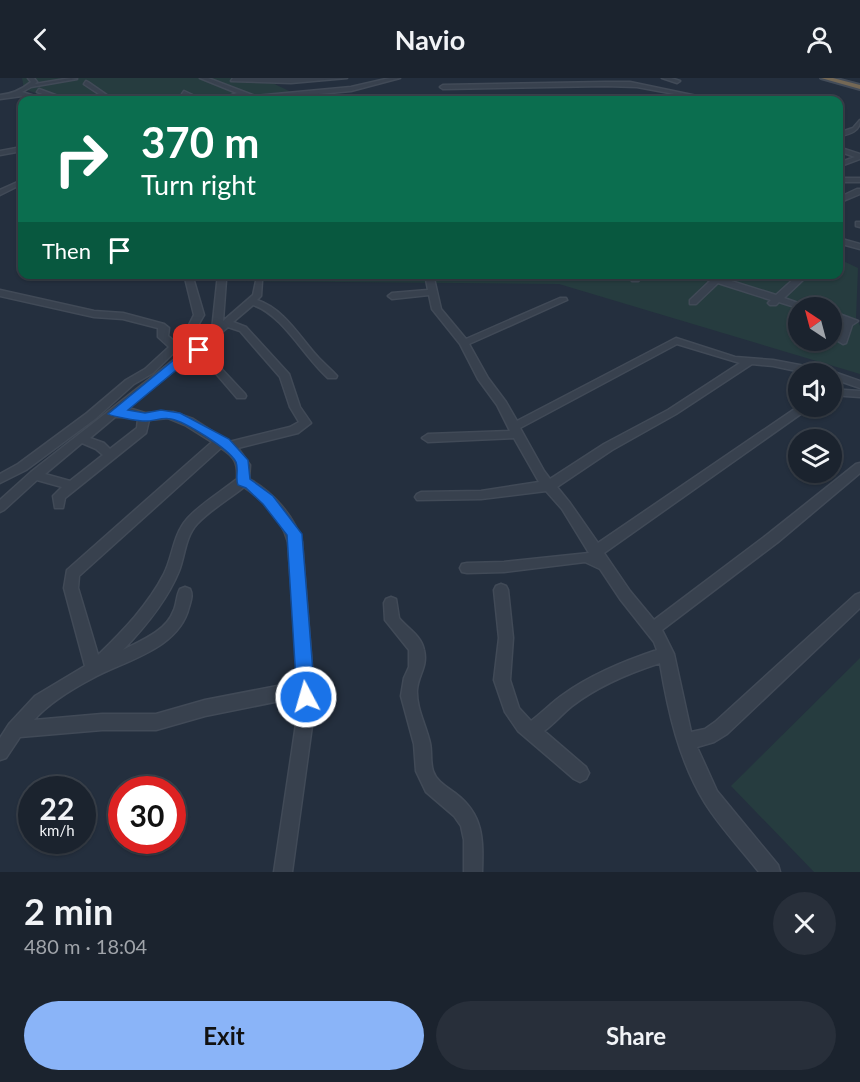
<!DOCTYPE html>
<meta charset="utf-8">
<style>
:root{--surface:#1b232e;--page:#282f3a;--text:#f1f3f6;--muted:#a0a4aa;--line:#39404a;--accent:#8ab4f8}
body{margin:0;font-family:Lato,sans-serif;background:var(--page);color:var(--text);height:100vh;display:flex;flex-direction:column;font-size:22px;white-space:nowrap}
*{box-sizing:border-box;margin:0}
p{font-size:20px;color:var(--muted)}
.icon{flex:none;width:33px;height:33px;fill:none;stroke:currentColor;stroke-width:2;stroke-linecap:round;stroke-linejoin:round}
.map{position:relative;height:794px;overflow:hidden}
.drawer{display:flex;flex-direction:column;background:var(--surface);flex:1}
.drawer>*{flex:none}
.banner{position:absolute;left:18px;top:18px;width:825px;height:183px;border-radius:12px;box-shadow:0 2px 4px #0004,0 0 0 2px var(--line);background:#0b6e4f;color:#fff;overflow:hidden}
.needle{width:39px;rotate:324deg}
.controls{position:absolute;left:788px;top:219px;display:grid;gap:12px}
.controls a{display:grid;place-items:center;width:54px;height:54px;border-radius:50%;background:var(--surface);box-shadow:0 2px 4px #0004,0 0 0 2px var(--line);font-size:30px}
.speed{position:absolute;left:18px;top:698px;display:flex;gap:12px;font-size:30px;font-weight:700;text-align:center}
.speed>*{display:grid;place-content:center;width:78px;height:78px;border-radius:50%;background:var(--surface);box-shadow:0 2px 4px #0004,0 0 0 2px var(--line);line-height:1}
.speed small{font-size:15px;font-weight:400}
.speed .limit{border:9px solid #d22;background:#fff;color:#111}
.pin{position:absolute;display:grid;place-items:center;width:51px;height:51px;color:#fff;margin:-26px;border-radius:12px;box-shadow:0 3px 9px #0006}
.me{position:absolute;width:66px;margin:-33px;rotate:354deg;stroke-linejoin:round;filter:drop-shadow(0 0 4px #0008)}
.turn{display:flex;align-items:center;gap:21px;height:126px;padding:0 24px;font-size:27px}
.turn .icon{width:78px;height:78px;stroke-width:2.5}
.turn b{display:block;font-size:42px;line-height:51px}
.then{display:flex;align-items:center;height:57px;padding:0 24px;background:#0003;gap:12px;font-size:22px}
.round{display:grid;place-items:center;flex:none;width:63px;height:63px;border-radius:32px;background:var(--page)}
.head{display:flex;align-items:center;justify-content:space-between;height:102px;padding:0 24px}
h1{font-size:36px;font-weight:700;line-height:45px}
.action{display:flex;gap:12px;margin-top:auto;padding:12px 24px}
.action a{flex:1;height:69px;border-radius:36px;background:var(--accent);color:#111;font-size:24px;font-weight:700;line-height:69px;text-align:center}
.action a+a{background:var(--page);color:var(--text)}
header{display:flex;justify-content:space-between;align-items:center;height:78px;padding:0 24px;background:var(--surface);font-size:27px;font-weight:700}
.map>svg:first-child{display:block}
.green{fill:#263c3f;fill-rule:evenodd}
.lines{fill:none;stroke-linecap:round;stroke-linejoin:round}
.minor-casing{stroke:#414a57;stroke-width:3}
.highway-casing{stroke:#434c59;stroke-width:4}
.minor{fill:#38414e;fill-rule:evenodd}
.highway{fill:#746855;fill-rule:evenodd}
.route{fill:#1a73e8;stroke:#114b97;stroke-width:1.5}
</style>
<header><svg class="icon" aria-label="back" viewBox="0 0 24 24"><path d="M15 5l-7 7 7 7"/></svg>Navio<svg class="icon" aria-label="person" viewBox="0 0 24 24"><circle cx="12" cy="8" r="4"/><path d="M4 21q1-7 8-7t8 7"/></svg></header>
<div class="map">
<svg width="860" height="794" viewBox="0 0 860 794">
<rect width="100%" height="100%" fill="#242f3e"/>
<g class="green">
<path d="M22 0H262L308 22H55L24 11Z"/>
<path d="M839 181 858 190 856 240 860 248V296L559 206 213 203 214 196H838ZM798 230H831V262H798Z"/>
<path d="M860 580V794H814L731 708Z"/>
</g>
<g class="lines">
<defs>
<g id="minor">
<path d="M28 0H34L37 4 35 6 71 0 77 1 31 9 22 14 47 22 22 18 0 21V17C12 16 21 12 31 4Z"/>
<path d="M200 0H208L255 18 351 9 390 0H400L351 13 254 22 241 17 231 20 232 22H227L224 20 237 15Z"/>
<path d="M233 0H347L291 5 231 3Z"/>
<path d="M662 0H671L680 3 677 5Z"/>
<path d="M86 3 88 4 114 22H108L84 6Z"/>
<path d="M605 4H630L716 22H707L637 9 605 8 443 11 440 9 443 7Z"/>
<path d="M39 11 66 21 67 22H60L37 14Z"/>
<path d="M184 13 201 21 202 22H196L182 16Z"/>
<path d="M860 42C860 54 849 56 838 59V55L853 50Z"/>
<path d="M22 69V73L0 77V73Z"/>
<path d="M838 69 860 76V81L838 89V85L855 79 838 73Z"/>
<rect x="838" y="100" width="22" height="4"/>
<path d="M22 102V106L0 117V112Z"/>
<path d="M857 111H860V116L838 125V120Z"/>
<path d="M856 144H860V149L856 148Z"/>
<path d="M838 160 860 166V171L838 165Z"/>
<path d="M184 196H192L204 237 193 256 153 295 134 306 95 341 26 392 0 405V396L18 386 87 335 126 302 145 291 169 269 158 259V250L123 241 94 239 0 218V212L94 233 123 235 164 246 169 250 168 258 174 263 186 253 194 237Z"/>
<path d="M218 196H242L226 202 223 243 253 217 256 203H262L261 218 257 222C284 231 299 258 317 278 323 285 331 291 337 298L336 300H328C304 279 283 237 253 227L233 244 246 249 289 296 300 329 311 345 298 355 238 370 250 387 249 401C273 414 294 438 302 464L315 626 292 794H274L299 626V619L205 638 156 652H102L20 659 6 680 0 682V660L9 646 35 618 85 588 64 510 67 492 212 364 185 347 168 340 149 342 146 355 65 420 63 430H55L53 418 62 409 37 402 4 432 0 434V422L31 394 212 252ZM228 249 240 253 280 299 290 329 299 344 290 349 229 364 193 341 173 334 145 335 132 331 125 332 196 275 213 292 237 320H245L246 318 245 316 202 270ZM115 339H131L138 341 137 350 110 371 104 365 90 360ZM82 365 96 371 103 377 70 403 45 396ZM221 370C235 379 238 385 237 401 222 413 199 427 187 441 173 457 173 478 164 496 148 527 123 553 98 577L78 510 79 498ZM244 409C263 422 282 441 288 464L298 604 205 622 156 636H102L34 642C50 624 72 611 93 600 126 582 179 571 189 529 191 522 193 517 190 511L185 509 180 511C176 518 177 527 173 534 166 553 140 563 123 572 145 549 167 523 179 493 185 478 185 459 197 446 210 432 229 421 244 409Z"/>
<path d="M425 196H433L441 231 466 261 560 220H566L567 222 469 266 488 300 506 324 517 343 676 260 735 279 773 282 831 293 860 303V310L831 300V296H811L773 288 752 286 676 336 612 372 557 409 570 425 598 465 799 328H812L604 475 630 513 654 542 768 456 856 386 860 385V395L778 464 662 552 674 576 691 654 705 651 715 644 855 517 860 515V530L727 656 714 664 697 669 717 713 778 787 780 794H759C741 771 720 749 705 725 679 683 668 633 660 585 629 595 598 608 572 628 562 636 554 646 544 653L586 689 589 695 586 701 580 704 574 701 518 653 505 634 494 602 499 560 494 512 496 508 501 506 506 508 508 512 513 560 510 602 519 630 531 643C543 634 552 624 564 616 592 596 624 583 657 572L654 564 620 521 600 491 585 484 504 494 467 495 462 494 460 490 462 486 467 485 504 484 589 475 562 431 546 413 481 421 417 422 415 419 417 416 421 414 481 413 539 404 514 360 428 364 422 360 428 356 510 353 497 327 478 301 460 266 432 231 429 217 392 221 388 218 392 215 428 212ZM677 266 740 285 668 332 604 366 550 401 544 393 520 350Z"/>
<path d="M636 196H646L638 203H632L631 201Z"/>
<path d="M694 196H709L776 217 798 197H804V201L784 220 812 230H798L779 224 776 227H770L768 225 771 222 718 205 696 226H690V222L710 203Z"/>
<path d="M831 233 858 243 852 247 846 265 843 266 838 263 844 243 831 239Z"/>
<path d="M831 311 860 313V319L831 317Z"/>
<path d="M391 519 396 521 399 540C408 551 421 557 424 572 428 589 418 597 417 612 416 630 426 647 430 665 432 674 430 684 433 693 436 703 447 709 455 715 484 737 483 761 482 794H464V762L461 748 454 738 426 714 416 693 414 666 401 618 404 600 409 589V572L385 542 384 525 386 521Z"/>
</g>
<path id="highway" d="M821 0H833L860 7V11Z"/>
</defs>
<use href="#minor" class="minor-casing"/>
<use href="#highway" class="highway-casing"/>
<use href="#minor" class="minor"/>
<use href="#highway" class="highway"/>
</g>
<path class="route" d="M192 267H200L205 272 197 275 128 332 145 335 161 332 180 335 229 361 248 382 250 401 273 418 302 456 315 619 313 625 306 628 300 625 297 619 287 457 263 426 246 410 238 407C235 400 239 392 236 384 229 371 186 344 171 341 161 339 152 344 143 343 137 343 111 338 108 336Z"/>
</svg>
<div class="controls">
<a><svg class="needle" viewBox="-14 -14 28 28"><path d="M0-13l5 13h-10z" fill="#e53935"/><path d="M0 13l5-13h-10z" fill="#a0a4aa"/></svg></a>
<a><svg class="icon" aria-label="sound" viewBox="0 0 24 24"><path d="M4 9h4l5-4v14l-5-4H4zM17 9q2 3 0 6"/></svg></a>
<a><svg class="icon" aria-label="layers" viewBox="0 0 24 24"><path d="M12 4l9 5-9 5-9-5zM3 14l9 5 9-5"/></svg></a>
</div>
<div class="speed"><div>22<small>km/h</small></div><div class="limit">30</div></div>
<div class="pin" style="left:199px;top:272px;background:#d93025"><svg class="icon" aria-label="arrive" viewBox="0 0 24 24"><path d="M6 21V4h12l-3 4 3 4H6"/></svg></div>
<svg class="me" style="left:306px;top:619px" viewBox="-20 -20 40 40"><circle r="17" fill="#1a73e8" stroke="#fff" stroke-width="3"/><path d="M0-11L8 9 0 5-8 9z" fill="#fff"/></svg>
<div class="banner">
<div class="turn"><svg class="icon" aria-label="right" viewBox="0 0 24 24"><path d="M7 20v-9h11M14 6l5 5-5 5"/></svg><div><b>370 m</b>Turn right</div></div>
<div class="then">Then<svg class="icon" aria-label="arrive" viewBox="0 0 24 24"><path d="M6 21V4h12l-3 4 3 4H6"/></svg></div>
</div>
</div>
<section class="drawer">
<div class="head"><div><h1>2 min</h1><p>480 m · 18:04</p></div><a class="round"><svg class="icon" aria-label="close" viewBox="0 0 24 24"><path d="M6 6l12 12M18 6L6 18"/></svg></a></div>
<div class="action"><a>Exit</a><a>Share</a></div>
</section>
